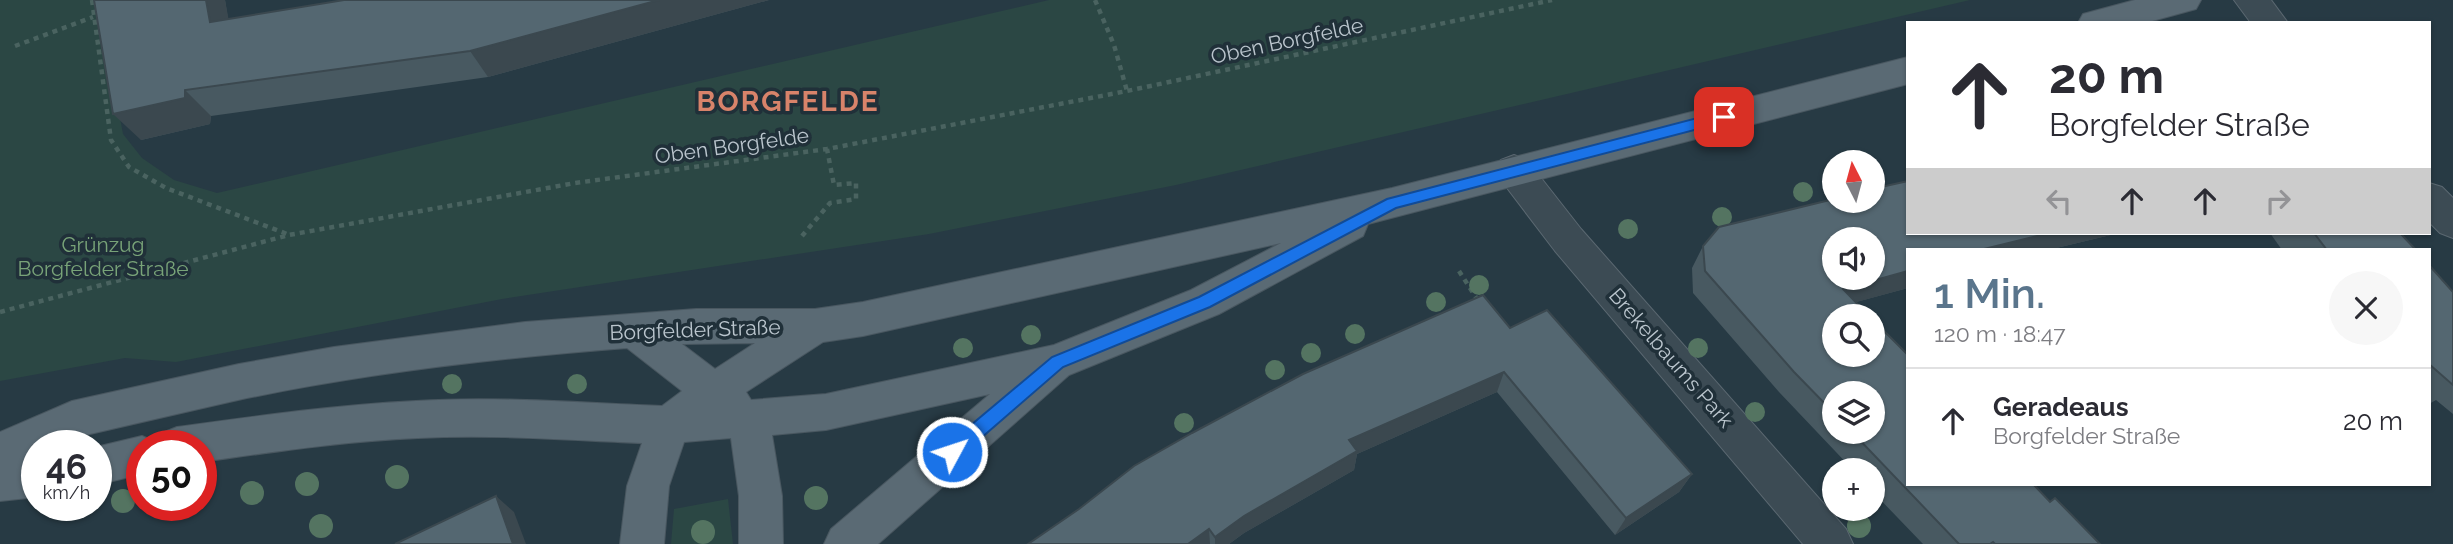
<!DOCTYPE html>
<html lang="de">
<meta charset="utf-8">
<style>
:root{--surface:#fff;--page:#f7f7f7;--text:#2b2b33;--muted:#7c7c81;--line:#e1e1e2;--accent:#5a758c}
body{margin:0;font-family:Raleway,sans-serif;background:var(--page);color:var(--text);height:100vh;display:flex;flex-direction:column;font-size:26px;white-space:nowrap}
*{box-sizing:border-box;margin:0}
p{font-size:23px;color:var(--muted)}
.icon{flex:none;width:38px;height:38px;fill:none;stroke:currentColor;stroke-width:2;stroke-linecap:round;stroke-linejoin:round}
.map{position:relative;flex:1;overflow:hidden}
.drawer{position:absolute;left:1906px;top:248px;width:525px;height:238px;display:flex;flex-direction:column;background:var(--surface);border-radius:0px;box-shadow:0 2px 5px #0004}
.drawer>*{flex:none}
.top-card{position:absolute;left:1906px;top:21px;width:525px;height:214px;border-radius:0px;box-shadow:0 2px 5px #0004;background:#fff;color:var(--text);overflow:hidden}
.needle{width:46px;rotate:354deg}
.fabs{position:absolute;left:1822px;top:150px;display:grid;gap:14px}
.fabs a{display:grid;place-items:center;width:63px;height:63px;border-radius:50%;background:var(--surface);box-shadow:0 2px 5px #0004;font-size:35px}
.speed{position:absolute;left:21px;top:430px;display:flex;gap:14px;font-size:35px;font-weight:700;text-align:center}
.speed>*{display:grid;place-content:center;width:91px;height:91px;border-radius:50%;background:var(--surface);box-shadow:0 2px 5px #0004;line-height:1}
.speed small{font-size:18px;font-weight:400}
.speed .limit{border:10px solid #d22;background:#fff;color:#111}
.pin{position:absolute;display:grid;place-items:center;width:60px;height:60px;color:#fff;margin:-30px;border-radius:14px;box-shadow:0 4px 10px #0006}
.me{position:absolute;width:77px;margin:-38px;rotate:50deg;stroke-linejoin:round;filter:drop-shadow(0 0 5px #0008)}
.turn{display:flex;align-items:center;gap:24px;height:147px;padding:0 28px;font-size:32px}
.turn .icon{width:91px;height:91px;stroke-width:2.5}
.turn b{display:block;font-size:49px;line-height:60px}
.lanes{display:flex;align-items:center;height:66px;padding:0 28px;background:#0003;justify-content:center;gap:35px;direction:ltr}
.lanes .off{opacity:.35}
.round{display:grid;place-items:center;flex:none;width:74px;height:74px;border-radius:37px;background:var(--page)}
.summary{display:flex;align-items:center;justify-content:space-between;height:119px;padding:0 28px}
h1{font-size:42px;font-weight:600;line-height:52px;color:var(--accent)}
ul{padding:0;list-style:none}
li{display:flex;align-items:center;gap:21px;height:105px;padding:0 28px;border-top:2px solid var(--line)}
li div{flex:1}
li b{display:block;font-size:26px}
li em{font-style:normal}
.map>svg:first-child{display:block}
.green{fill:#2b4744}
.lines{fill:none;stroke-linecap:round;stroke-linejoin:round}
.minor-casing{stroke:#5b6871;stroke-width:2}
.major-casing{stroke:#495760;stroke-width:2}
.path{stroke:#4a6360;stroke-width:4.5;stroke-dasharray:5 5;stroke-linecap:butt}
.minor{fill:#3c4b54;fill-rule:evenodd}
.major{fill:#5a6a74;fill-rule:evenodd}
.tree{fill:#547461}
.wall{fill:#485961;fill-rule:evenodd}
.shaded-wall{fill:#3b484f}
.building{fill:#546771;stroke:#3b484f;stroke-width:2;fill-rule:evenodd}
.route{fill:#1a73e8;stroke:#114b97;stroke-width:2}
.labels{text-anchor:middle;stroke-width:7;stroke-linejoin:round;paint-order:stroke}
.street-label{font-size:21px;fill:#bac5cd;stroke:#203039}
.park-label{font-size:21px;fill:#78a378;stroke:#203039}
.district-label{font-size:28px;font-weight:bold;letter-spacing:2px;fill:#d8836a;stroke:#203039}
</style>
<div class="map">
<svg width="2453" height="544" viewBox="0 0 2453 544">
<rect width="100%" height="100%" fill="#273a44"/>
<g class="green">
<path d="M0 0H98L123 134 142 158 174 180 217 193 1049 0H1970L1176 185 929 234 502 299 176 362 125 358 0 381Z"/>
<path d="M728 499 733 544H671L674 509Z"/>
</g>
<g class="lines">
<defs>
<g id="minor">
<path d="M2234 0H2271L2288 23H2251Z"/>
<path d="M1514 155 1527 160 1581 229 1846 529 1853 544H1803L1555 251 1501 180 1496 170 1501 160Z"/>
<path d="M2429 183 2442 187 2453 198V238L2440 233 2429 222Z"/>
</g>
<g id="major">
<path d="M2135 0H2201L2196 9 2145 23H2078L2083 14Z"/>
<path d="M1908 57V84L1368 224 1363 236 1219 314 1069 375 878 544H824L831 529 990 394 826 430 772 435 782 496 783 544H739V496L731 438 684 442 669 486 664 544H620L627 486 642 443C568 440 493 434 418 438 345 441 273 452 201 462V446H142V474L96 485V447L142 436 158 443 162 433 177 427C257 416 336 405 416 401 498 396 581 403 662 406L682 391 627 348C497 358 365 373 238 400 184 412 130 425 77 437L57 446H37V456L31 458H37V497L0 501V432L72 401 239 364 334 347 525 322 696 309H815L863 302 1392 188ZM1281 243 1191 290 1054 345 826 394 751 400 746 392 823 342 863 336ZM755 343 715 369 682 344Z"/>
</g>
</defs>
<use href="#minor" class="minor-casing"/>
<use href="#major" class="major-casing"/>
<g class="path">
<path d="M92 0 111 140 129 167 166 188 287 234"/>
<path d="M1095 0 1114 45 1127 91"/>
<path d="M15 46 93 17"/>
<path d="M802 236 830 203 856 199V183L834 185 827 149"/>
<path d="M1459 271 1479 302"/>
<path d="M0 312 289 235 575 183 827 149 1127 91 1552 0"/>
</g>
<use href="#minor" class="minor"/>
<use href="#major" class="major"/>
</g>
<g class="tree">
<circle cx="1803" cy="192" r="10"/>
<circle cx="1722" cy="217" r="10"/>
<circle cx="1628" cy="229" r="10"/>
<circle cx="1479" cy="285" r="10"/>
<circle cx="1436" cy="302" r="10"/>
<circle cx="1355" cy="334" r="10"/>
<circle cx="1031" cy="335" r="10"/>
<circle cx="963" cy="348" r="10"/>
<circle cx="1698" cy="348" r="10"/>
<circle cx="1311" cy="353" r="10"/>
<circle cx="1275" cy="370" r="10"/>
<circle cx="452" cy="384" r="10"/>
<circle cx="577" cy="384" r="10"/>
<circle cx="1755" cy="412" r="10"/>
<circle cx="1184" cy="423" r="10"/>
<circle cx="397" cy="477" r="12"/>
<circle cx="307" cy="484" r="12"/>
<circle cx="252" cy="493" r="12"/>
<circle cx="816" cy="498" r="12"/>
<circle cx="123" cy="501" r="12"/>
<circle cx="321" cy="526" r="12"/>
<circle cx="1859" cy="526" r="12"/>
<circle cx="703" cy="532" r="12"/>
</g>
<g class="wall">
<path d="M94 0H225L228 19 344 0H769L488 77 211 116 210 124 141 140Z"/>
<path d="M2119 233 2048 250H1908V288L1856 302 2050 502 2100 544H1923L1872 491V471H1854L1779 392 1693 293 1692 268 1703 246ZM1834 394 1872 432H1834Z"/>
<path d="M2270 233H2400L2416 250H2282Z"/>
<path d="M2429 265 2453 292V414L2436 400 2429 404Z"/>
<path d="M1510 328 1692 474 1679 492 1615 535 1497 392 1357 454 1354 470 1244 533 1229 544H1028Z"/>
</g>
<g class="shaded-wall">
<path d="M206 0H225L234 48 210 22Z"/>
<path d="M659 0H769L488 77 470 51Z"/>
<path d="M185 90 211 116 210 124 141 140 113 114Z"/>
<path d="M2049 233H2119L2048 250H1980Z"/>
<path d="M1908 271V288L1827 310 1843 289Z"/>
<path d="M1504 372 1497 392 1357 454 1354 470 1244 533 1229 544H1215V537L1349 440Z"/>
<path d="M1692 474 1679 492 1615 535 1626 518Z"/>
<path d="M496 496 514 512 526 544H513Z"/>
<path d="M1209 529 1210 544H1188Z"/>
</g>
<g class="building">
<path d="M94 0H206L210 22 344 0H659L470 51 185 90V98L113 114Z"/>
<path d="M1908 181V233H2049L1980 250H1908V271L1843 289 1870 317H1834V355H1872V319L1908 355V485H2034L2050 502 2055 498 2100 544H1995L1993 542 1990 544H1959L1852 432H1872V394H1834V413L1794 372 1705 271 1703 246 1719 227 1834 199V201H1872V189ZM1834 240H1872V278H1834Z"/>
<path d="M2314 233H2400L2416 250H2327Z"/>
<path d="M2429 265 2453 292V385L2429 364Z"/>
<path d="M1483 295 1510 328 1547 310 1692 474 1626 518 1504 372 1349 440 1357 451 1244 516 1215 537 1209 529 1188 544H1028L1079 509 1134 466 1192 433 1303 374Z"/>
<path d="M496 496 513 544H395Z"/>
</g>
<path class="route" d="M1724 111 1731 117 1729 121 1396 208 1210 307 1063 367 958 458 952 460 943 452 946 446 1052 357 1199 297 1387 199Z"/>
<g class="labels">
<g class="street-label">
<text transform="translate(1287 41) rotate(-12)" y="7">Oben Borgfelde</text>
<text transform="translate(732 146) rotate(-8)" y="7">Oben Borgfelde</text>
<text transform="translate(695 330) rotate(-2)" y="7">Borgfelder Straße</text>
<text transform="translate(1671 358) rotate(49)" y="7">Brekelbaums Park</text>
</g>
<g class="park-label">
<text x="103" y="252">Grünzug<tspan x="103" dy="24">Borgfelder Straße</tspan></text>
</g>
<g class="district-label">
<text x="788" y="111">BORGFELDE</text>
</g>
</g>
</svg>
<div class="fabs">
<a><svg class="needle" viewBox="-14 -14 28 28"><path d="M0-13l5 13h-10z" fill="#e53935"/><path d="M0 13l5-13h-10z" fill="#7c7c81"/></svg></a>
<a><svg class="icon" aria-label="sound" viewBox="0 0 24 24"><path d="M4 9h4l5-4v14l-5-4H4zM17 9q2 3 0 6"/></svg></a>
<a><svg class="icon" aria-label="search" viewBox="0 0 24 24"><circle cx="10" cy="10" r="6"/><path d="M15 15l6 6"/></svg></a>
<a><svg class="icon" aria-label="layers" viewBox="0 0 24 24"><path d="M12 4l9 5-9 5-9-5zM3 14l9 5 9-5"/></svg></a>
<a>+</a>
</div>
<div class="speed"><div>46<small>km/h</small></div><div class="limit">50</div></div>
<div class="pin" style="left:1724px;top:117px;background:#d93025"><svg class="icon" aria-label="arrive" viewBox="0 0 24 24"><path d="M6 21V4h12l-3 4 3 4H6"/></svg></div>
<svg class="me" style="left:952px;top:452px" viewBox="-20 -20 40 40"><circle r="17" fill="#1a73e8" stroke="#fff" stroke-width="3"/><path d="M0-11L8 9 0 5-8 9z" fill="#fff"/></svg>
<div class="top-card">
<div class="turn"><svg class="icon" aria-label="ahead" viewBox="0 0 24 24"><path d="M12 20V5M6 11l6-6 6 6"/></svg><div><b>20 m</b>Borgfelder Straße</div></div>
<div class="lanes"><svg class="icon off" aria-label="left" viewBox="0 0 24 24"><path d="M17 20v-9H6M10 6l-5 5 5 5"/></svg><svg class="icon" aria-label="ahead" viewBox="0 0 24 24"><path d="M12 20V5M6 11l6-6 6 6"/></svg><svg class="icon" aria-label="ahead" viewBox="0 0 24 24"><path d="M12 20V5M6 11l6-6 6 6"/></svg><svg class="icon off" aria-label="right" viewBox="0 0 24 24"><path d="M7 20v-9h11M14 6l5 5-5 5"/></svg></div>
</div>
<section class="drawer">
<div class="summary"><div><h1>1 Min.</h1><p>120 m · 18:47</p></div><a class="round"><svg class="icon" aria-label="close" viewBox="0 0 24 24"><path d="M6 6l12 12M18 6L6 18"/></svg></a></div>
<ul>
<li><svg class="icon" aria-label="ahead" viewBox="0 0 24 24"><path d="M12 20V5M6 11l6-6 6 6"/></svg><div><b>Geradeaus</b><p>Borgfelder Straße</p></div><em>20 m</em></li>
</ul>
</section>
</div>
